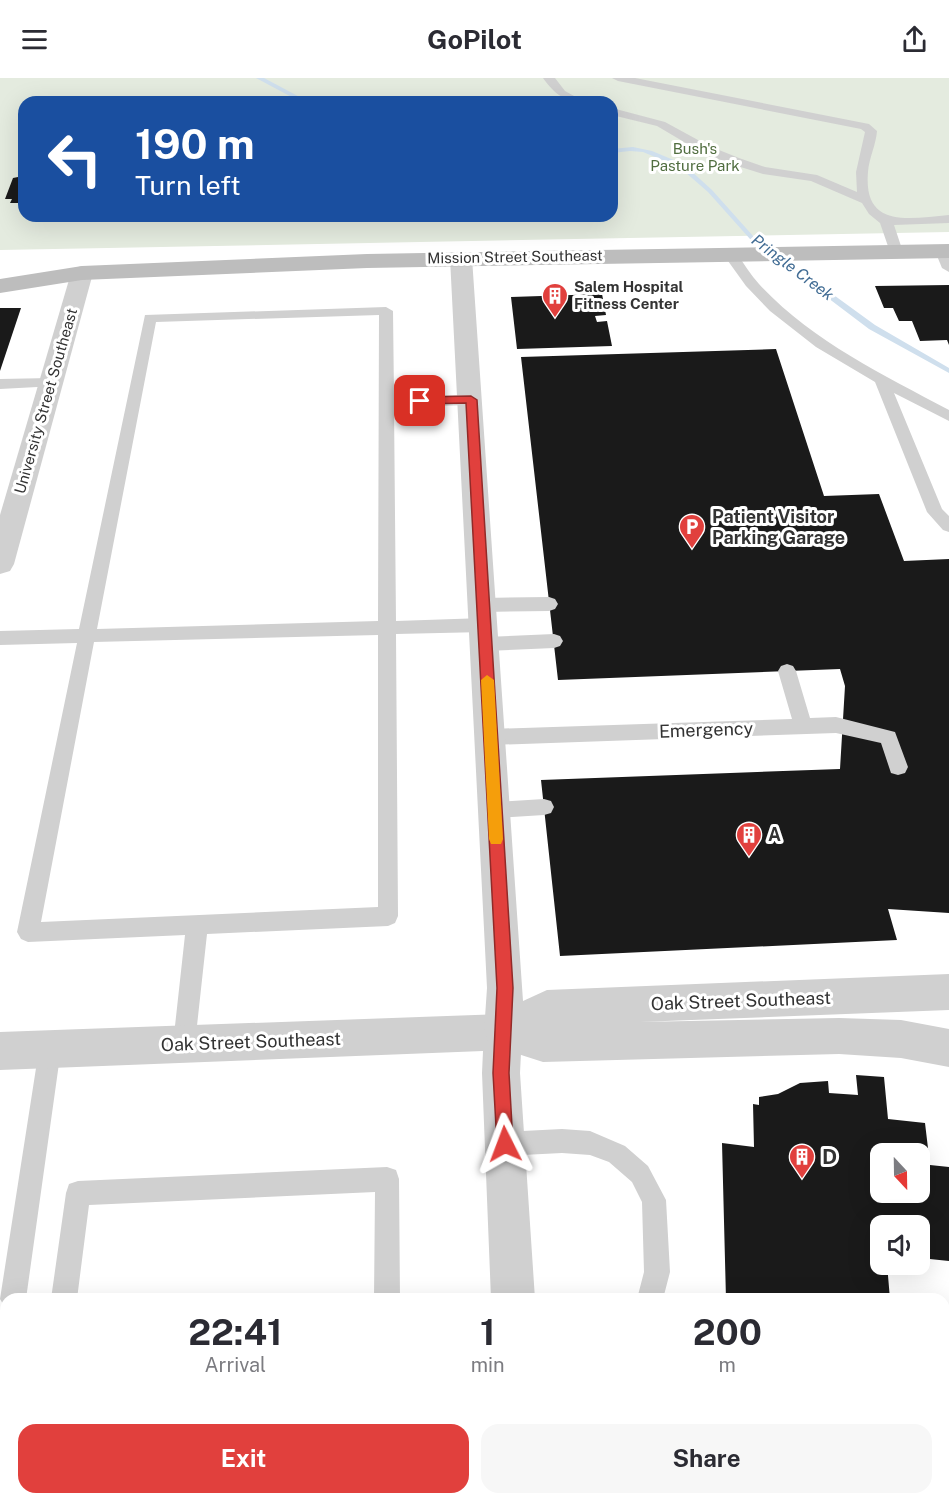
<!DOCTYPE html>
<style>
:root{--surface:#fff;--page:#f7f7f7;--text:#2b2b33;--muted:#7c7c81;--accent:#e1403d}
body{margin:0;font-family:"Public Sans",sans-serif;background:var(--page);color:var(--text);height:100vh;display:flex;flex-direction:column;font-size:22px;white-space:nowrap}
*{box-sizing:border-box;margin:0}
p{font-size:20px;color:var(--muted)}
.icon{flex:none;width:33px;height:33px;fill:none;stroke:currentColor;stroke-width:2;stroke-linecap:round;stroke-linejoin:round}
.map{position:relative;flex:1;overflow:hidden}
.sheet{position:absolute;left:0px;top:1215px;width:950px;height:212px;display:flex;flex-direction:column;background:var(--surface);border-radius:18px 18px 0 0;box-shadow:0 6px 24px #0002}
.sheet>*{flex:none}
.guide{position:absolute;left:18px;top:18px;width:600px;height:126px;border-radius:18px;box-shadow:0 6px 24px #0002;background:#1a4fa0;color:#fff;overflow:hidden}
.needle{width:39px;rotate:158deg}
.buttons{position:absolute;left:870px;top:1065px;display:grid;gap:12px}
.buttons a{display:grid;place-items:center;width:60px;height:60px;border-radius:12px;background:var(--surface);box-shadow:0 6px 24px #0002;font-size:30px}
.pin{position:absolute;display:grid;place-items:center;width:51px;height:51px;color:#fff;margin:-26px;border-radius:12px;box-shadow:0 3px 9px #0006}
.me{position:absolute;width:66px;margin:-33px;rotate:357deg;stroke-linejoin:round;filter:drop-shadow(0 0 4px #0008)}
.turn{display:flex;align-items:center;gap:21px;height:126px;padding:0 18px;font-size:27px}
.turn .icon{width:78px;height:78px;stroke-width:2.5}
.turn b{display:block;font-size:42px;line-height:51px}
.eta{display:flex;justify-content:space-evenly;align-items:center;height:102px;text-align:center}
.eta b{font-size:36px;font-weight:700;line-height:42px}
.action{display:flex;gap:12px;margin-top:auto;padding:12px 18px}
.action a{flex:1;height:69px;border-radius:18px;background:var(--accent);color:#fff;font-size:24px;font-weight:700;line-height:69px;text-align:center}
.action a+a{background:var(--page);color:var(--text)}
header{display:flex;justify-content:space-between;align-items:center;height:78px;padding:0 18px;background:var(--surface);font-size:27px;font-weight:700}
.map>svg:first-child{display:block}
.green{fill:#e4ebdf;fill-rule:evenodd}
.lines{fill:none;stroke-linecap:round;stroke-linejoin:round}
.stream{fill:#cfdfed;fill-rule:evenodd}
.building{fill:#1a1a1a;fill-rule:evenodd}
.service{fill:#d0d0d0;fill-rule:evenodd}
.minor{fill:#d0d0d0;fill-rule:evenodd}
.tertiary{fill:#d0d0d0;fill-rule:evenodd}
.secondary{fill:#bdbdbd;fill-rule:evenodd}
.route{fill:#e1403d;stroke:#922a28;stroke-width:1.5}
.slow{fill:#f59e0b}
.labels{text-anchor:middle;stroke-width:6;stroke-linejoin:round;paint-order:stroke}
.far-park-label{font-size:15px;fill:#516e40;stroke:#fff}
.far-street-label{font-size:15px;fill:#333;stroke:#fff}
.far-poi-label{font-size:15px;font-weight:bold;fill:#333;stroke:#fff;text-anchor:start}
.far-water-label{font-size:16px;font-style:italic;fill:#416c94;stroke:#fff}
.poi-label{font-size:18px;font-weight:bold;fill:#333;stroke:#fff;text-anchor:start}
.street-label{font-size:18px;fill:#333;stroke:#fff}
.near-poi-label{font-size:21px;font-weight:bold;fill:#333;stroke:#fff;text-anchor:start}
</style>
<header><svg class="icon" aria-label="menu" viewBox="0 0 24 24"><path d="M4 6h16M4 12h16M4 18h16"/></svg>GoPilot<svg class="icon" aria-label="share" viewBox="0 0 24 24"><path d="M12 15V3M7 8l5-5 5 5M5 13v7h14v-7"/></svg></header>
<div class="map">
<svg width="949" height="1426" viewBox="0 0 949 1426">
<rect width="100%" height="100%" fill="#fff"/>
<path class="green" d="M0 0H949V154L0 172ZM24 24H612V138H24Z"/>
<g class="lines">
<g class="stream">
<path d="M256 0H264L309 24H301Z"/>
<path d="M633 69 652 73 676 83 690 92 712 112 754 159 875 247 949 290V295L869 251 750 161 708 114 685 94 672 86 643 74 630 73 612 75V71Z"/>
</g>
</g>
<g class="building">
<path d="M20 96H24V125H10L12 121H5L13 100 18 99Z"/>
<path d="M949 207V267L947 262 920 263 912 243H899L893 230H884L875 208Z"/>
<path d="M602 216 606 237 595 238 597 244 607 243 612 268 517 271 511 219Z"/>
<path d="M0 230H21L0 293Z"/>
<path d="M776 271 824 418 879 416 904 483 949 481V835L888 831 897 862 560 878 541 702 840 691 845 608 840 591 558 602 521 279Z"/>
<path d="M856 997 884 999 888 1041 925 1045 930 1087 949 1089V1183L920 1180V1148H880V1186H887L890 1221H726L722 1065 754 1069 753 1026 759 1027V1019L778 1016 800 1005 828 1003 829 1015 858 1017ZM880 1076H920V1114H880Z"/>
<path d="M944 1315 949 1316V1419H944Z"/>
</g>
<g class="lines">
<g class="service">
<path d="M543 0H555L565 13 585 24C564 24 555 16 543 0Z"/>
<path d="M612 0H635L869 46 877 53C876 67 869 80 868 94 863 152 911 140 949 137V145L894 147 903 174 901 177H891L880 145 869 136 862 125 811 103 763 96 731 86 701 74 657 48 612 37V30L665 44 709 68 739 80 765 89 817 97 857 114 856 94 865 54 861 51 618 3Z"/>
<path d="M942 169 949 174V194L942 190 935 173Z"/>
<path d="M730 172 735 173C743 184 750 196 759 206 812 263 882 296 949 332V343L894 315 942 431 949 438V454L943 452 927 434 875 304 816 269 770 233 746 208 723 176Z"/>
<path d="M386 229 393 233 394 319 471 317 478 322 471 327 394 329 396 543 484 540 490 542 493 547 490 552 484 554 396 556 398 838 395 845 388 848 207 856 195 966 192 974 184 977 176 974 173 966 185 857 28 864 21 861 17 854 77 565 0 567V553L79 551 145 237ZM379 237 378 543 97 551 156 244ZM378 557V829L41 844 94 564Z"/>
<path d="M51 300 56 302 58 305 56 308 0 311V301Z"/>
<path d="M549 519 555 521 558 526 555 531 549 533 483 534 477 532 474 527 477 522 483 520Z"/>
<path d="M554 556 560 558 563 563 560 568 554 570 485 573 479 571 476 566 479 561 485 559Z"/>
<path d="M787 586 793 588 796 593 810 640 836 639 895 654 908 689 905 695 898 697 891 695 881 665 836 655 491 667 484 664 482 659 484 654 491 651 792 641 778 593 781 588Z"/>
<path d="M544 721 551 723 554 729 551 735 544 737 494 740 487 738 484 732 487 726 494 724Z"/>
<path d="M50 960 58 963 61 971 26 1221H6V1231L0 1221 39 971 42 963Z"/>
<path d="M562 1051 590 1053 625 1068 648 1088 666 1122 670 1194 663 1221H637L644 1194 642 1124 632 1104 609 1084 590 1077 562 1075 505 1078 497 1074 493 1066 497 1058 505 1054Z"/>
<path d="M387 1089 396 1092 399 1101 400 1221H374L375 1114 89 1127 77 1221H51L66 1115 69 1106 78 1103Z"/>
<path d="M6 1257V1290L0 1292V1259Z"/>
</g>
<g class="minor">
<path d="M82 188 90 190 93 195 14 486 10 493 0 496V437L71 195 74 190Z"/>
<path d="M503 936 516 941 522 954 520 995 535 1221H491L482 995 483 973 0 992V954Z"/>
</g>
<path class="tertiary" d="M461 173 469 175 472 180 523 923 547 912 949 896V932L639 944 839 940 901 942 949 951V989L901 980 839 976 543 984 490 967 484 954 487 910 450 180 453 175Z"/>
<path class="secondary" d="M949 166V180L367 190 82 202 0 215V201L82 188 367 176Z"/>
</g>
<path class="route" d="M471 318 477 322 513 910 509 995 513 1066 511 1072 505 1074 499 1072 497 1066 493 995 497 910 466 325 420 326 415 323 420 319Z"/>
<path class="slow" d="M487 597 494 602 503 761 501 766H491L489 761 481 602Z"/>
<defs>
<symbol id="building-pin" viewBox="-11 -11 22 30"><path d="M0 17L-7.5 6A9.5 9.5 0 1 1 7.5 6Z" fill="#e1403d" stroke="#fff"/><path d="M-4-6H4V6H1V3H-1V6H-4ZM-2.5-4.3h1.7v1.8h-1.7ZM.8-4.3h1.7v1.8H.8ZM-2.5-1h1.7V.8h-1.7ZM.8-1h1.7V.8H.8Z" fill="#fff"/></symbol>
<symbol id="parking-pin" viewBox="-11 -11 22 30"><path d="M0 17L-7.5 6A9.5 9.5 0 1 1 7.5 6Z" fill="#e1403d" stroke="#fff"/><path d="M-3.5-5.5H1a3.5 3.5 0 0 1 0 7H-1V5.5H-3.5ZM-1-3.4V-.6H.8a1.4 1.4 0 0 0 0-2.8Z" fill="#fff"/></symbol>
</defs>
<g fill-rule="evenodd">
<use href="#building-pin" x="540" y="203" width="30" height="40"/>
<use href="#parking-pin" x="677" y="434" width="30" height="40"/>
<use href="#building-pin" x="734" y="742" width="30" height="40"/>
<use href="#building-pin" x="787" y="1064" width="30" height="40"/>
</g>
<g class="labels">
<g class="far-park-label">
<text x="695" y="76">Bush's<tspan x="695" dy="17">Pasture Park</tspan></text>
</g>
<g class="far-street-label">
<text transform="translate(515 179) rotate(-1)" y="5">Mission Street Southeast</text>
<text transform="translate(46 323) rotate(-74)" y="5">University Street Southeast</text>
</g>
<g class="far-poi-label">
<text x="574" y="214">Salem Hospital<tspan x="574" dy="17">Fitness Center</tspan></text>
</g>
<g class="far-water-label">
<text transform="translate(793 189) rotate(37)" y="6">Pringle Creek</text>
</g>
<g class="poi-label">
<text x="712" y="445">Patient Visitor<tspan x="712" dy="21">Parking Garage</tspan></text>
<text x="768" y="763">A</text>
</g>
<g class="street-label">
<text transform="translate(706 652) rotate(-2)" y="6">Emergency</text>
<text transform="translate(741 923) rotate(-2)" y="6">Oak Street Southeast</text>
<text transform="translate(251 964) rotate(-2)" y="6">Oak Street Southeast</text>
</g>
<g class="near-poi-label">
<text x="822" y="1086">D</text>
</g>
</g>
</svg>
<div class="buttons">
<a><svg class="needle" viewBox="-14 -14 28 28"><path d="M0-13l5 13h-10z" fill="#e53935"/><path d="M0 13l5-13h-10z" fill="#7c7c81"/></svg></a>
<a><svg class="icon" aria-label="sound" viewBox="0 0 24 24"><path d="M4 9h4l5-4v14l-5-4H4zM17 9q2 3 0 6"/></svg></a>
</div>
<div class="pin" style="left:420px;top:323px;background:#d93025"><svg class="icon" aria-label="arrive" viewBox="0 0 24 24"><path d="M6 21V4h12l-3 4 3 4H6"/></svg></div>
<svg class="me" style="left:505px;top:1066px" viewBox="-20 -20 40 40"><path d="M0-17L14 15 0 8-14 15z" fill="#e1403d" stroke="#fff" stroke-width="4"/></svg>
<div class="guide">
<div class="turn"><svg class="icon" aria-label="left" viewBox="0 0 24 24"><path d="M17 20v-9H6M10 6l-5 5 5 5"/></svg><div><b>190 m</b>Turn left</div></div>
</div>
<section class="sheet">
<div class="eta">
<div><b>22:41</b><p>Arrival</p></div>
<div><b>1</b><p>min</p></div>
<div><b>200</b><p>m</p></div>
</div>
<div class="action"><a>Exit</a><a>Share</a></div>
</section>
</div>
